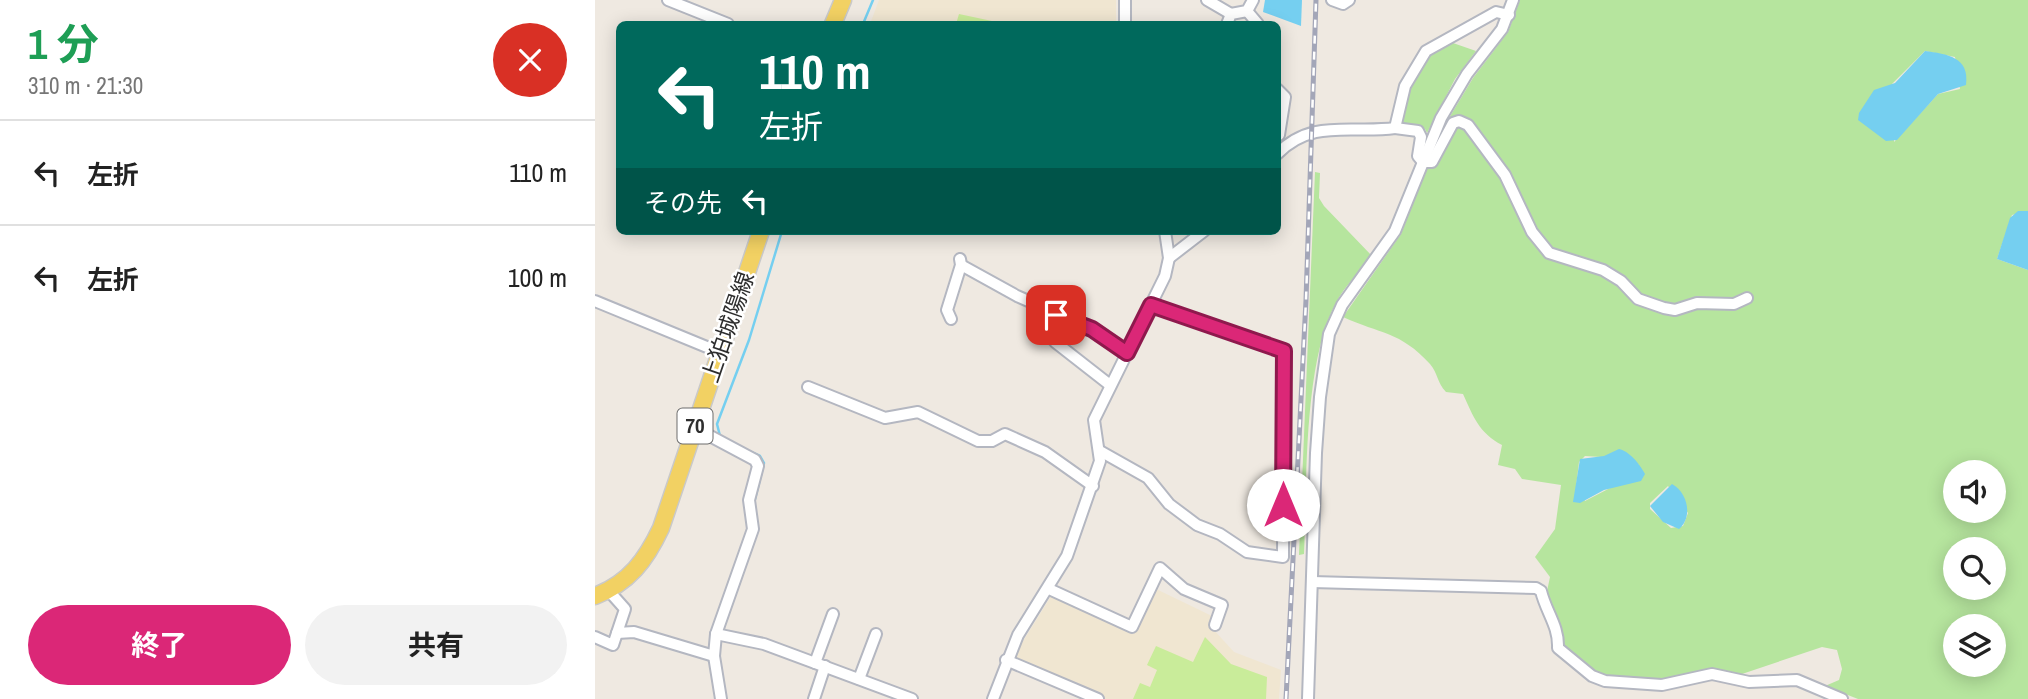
<!DOCTYPE html>
<html lang="ja">
<meta charset="utf-8">
<style>
:root{--surface:#fff;--page:#f2f2f2;--text:#222;--muted:#767676;--line:#e0e0e0;--accent:#db2777}
body{margin:0;font-family:"Archivo Narrow","Noto Sans JP",sans-serif;background:var(--page);color:var(--text);height:100vh;display:flex;flex-direction:column;font-size:26px;white-space:nowrap}
*{box-sizing:border-box;margin:0}
p{font-size:23px;color:var(--muted)}
.icon{flex:none;width:38px;height:38px;fill:none;stroke:currentColor;stroke-width:2;stroke-linecap:round;stroke-linejoin:round}
.map{position:relative;flex:1;overflow:hidden}
.details{display:flex;flex-direction:column;background:var(--surface);width:595px}
.details>*{flex:none}
.hud{position:absolute;left:21px;top:21px;width:665px;height:214px;border-radius:10px;box-shadow:0 4px 18px #0003;background:#00695c;color:#fff;overflow:hidden}
.fabs{position:absolute;left:1348px;top:460px;display:grid;gap:14px}
.fabs a{display:grid;place-items:center;width:63px;height:63px;border-radius:50%;background:var(--surface);box-shadow:0 4px 18px #0003;font-size:35px}
.pin{position:absolute;display:grid;place-items:center;width:60px;height:60px;color:#fff;margin:-30px;border-radius:14px;box-shadow:0 4px 10px #0006}
.me{position:absolute;width:77px;margin:-38px;rotate:0deg;stroke-linejoin:round;filter:drop-shadow(0 0 5px #0008)}
.turn{display:flex;align-items:center;gap:24px;height:147px;padding:0 28px;font-size:32px}
.turn .icon{width:91px;height:91px;stroke-width:2.5}
.turn b{display:block;font-size:49px;line-height:60px}
.then{display:flex;align-items:center;height:66px;padding:0 28px;background:#0003;gap:14px;font-size:26px}
.round{display:grid;place-items:center;flex:none;width:74px;height:74px;border-radius:37px;background:var(--page)}
.overview{display:flex;align-items:center;justify-content:space-between;height:119px;padding:0 28px}
h1{font-size:42px;font-weight:700;line-height:52px;color:#1e9e55}
.button{display:flex;gap:14px;margin-top:auto;padding:14px 28px}
.button a{flex:1;height:80px;border-radius:42px;background:var(--accent);color:#fff;font-size:28px;font-weight:700;line-height:80px;text-align:center}
.button a+a{background:var(--page);color:var(--text)}
ul{padding:0;list-style:none}
li{display:flex;align-items:center;gap:21px;height:105px;padding:0 28px;border-top:2px solid var(--line)}
li div{flex:1}
li b{display:block;font-size:26px}
li em{font-style:normal}
main{display:flex;flex:1;min-height:0}
.map>svg:first-child{display:block}
.education{fill:#f0e6d1}
.green{fill:#b6e59e;fill-rule:evenodd}
.pitch{fill:#c9ec9a}
.water{fill:#75cff0}
.lines{fill:none;stroke-linecap:round;stroke-linejoin:round}
.stream{stroke:#75cff0;stroke-width:2.5}
.street-casing{stroke:#b4b7c1;stroke-width:14}
.primary-casing{stroke:#c9c9c9;stroke-width:19}
.street{stroke:#fff;stroke-width:10}
.primary{stroke:#f2d163;stroke-width:16}
.rail-casing{stroke:#a3a6b8;stroke-width:5}
.rail{stroke:#fff;stroke-width:2.5;stroke-dasharray:8;stroke-linecap:butt}
.route-casing{stroke:#8e194d;stroke-width:18}
.route{stroke:#db2777;stroke-width:12}
.labels{text-anchor:middle;stroke-width:5;stroke-linejoin:round;paint-order:stroke}
.shield{fill:#fff;stroke:#6d6d6d;stroke-width:2}
.shield-label{font-size:21px;font-weight:bold;fill:#2e2e2e}
.street-label{font-size:23px;fill:#2e2e2e;stroke:#fff}
</style>
<main>
<section class="details">
<div class="overview"><div><h1>1 分</h1><p>310 m · 21:30</p></div><a class="round" style="background:#d93025;color:#fff"><svg class="icon" aria-label="close" viewBox="0 0 24 24"><path d="M6 6l12 12M18 6L6 18"/></svg></a></div>
<ul>
<li><svg class="icon" aria-label="left" viewBox="0 0 24 24"><path d="M17 20v-9H6M10 6l-5 5 5 5"/></svg><div><b>左折</b></div><em>110 m</em></li>
<li><svg class="icon" aria-label="left" viewBox="0 0 24 24"><path d="M17 20v-9H6M10 6l-5 5 5 5"/></svg><div><b>左折</b></div><em>100 m</em></li>
</ul>
<div class="button"><a>終了</a><a>共有</a></div>
</section>
<div class="map">
<svg width="1433" height="699" viewBox="0 0 1433 699">
<rect width="100%" height="100%" fill="#efe9e1"/>
<g class="education">
<path d="M284 0H521V24H275Z"/>
<path d="M559 588 617 616 618 629 639 652 686 670 684 699H509L417 659 458 593 538 631Z"/>
</g>
<g class="green">
<path d="M925 0H1433V211L1417 215 1402 259 1433 270V699H1263L1230 686 1244 680 1247 669 1242 650 1227 647 1141 676 1111 670 1072 680 1003 675 967 647 951 596 955 577 940 557 960 529 966 485 927 479 920 469 903 465 907 445C884 433 878 416 868 394L851 392C842 383 843 373 835 364 805 331 785 334 748 317L806 234 845 133 878 78 913 32ZM1330 51 1360 57 1365 89 1343 94 1299 142 1297 84ZM990 456 1038 459 1044 465 1015 488 990 501 981 487 984 462ZM1360 472H1398V511H1360ZM1073 486 1093 513 1088 526 1076 528 1055 509V503ZM1360 550H1398V588H1360ZM1360 626H1398V665H1360Z"/>
<path d="M858 43 881 51 860 79 832 133 830 129 804 125C809 114 807 103 811 93 819 71 833 45 858 43Z"/>
<path d="M720 172 725 173 724 198 729 206 777 256C765 272 750 285 741 303 708 363 712 485 709 554L704 555Z"/>
</g>
<g class="pitch">
<path d="M364 14 411 24H361Z"/>
<path d="M610 637 636 664 672 677 671 699H538L545 683 555 687 562 670 552 665 561 646 598 662Z"/>
</g>
<g class="water">
<path d="M670 0H707L706 26 668 12Z"/>
<path d="M1330 51C1352 54 1375 57 1371 85L1343 94 1302 140 1291 141 1263 120 1264 113 1279 90 1300 83Z"/>
<path d="M1423 211H1433V270L1402 259 1415 218Z"/>
<path d="M1024 449C1034 451 1045 464 1050 474L1046 481 1009 490 985 503 978 502 985 459 1009 456Z"/>
<path d="M1077 484C1093 493 1098 517 1084 529L1068 522 1055 506Z"/>
</g>
<g class="lines">
<g class="stream">
<path d="M268 24 278 0"/>
<path d="M125 436 122 424 154 340 187 231"/>
<path d="M156 452 165 456 169 463 159 503"/>
</g>
<defs>
<g id="street">
<path d="M73 0 133 24"/>
<path d="M530 0V24"/>
<path d="M612 0 636 14"/>
<path d="M737 0 748 4 754 0"/>
<path d="M652 11 663 24"/>
<path d="M632 24 636 14 652 11 658 0"/>
<path d="M682 89 690 97 684 135"/>
<path d="M800 128 823 131 826 137 823 156 828 162H837L858 123 864 121 873 125 910 175 937 232 954 253 1008 270 1026 281 1043 299 1069 308 1080 310 1102 303 1139 304 1152 298"/>
<path d="M682 154C717 118 756 134 800 128L810 86 831 51 901 12 914 15"/>
<path d="M574 258 609 231"/>
<path d="M366 265 422 296 497 329 532 353"/>
<path d="M0 301 124 352"/>
<path d="M461 315 460 342 515 385"/>
<path d="M356 319 352 310 366 265 365 259"/>
<path d="M213 387 290 418 323 412 383 441H397L410 434 450 452 498 486"/>
<path d="M100 428 160 460 163 466 154 500 158 529 121 634 119 656 126 699"/>
<path d="M505 451 553 478 574 504 602 525 625 534 652 552 688 557 689 351 556 305"/>
<path d="M717 582 941 588 946 591C951 612 964 626 963 648L997 676 1010 681 1067 685 1117 674 1154 682 1202 680 1247 699"/>
<path d="M454 589 537 627 565 568 589 589 627 605 620 625"/>
<path d="M14 591 30 609 22 633 39 632 119 656"/>
<path d="M121 634 169 644 317 699"/>
<path d="M0 637 18 645 22 633"/>
<path d="M411 660 503 699"/>
<path d="M220 663 238 614"/>
<path d="M264 679 281 634"/>
<path d="M219 699 230 666"/>
<path d="M398 699 423 635 472 556 505 461 499 420 570 276 574 258 570 231"/>
<path d="M713 699 721 453 725 397 734 334 747 305 800 231 846 118 872 74 907 29 918 0"/>
</g>
<g id="primary">
<path d="M238 24 248 0"/>
<path d="M0 596C34 583 51 560 66 528L166 231"/>
</g>
</defs>
<use href="#street" class="street-casing"/>
<use href="#primary" class="primary-casing"/>
<use href="#street" class="street"/>
<use href="#primary" class="primary"/>
<defs>
<path id="rail" d="M691 699 711 300 721 0"/>
</defs>
<use href="#rail" class="rail-casing"/>
<use href="#rail" class="rail"/>
</g>
<g class="lines">
<defs>
<path id="route" d="M461 315 497 329 532 353 556 305 689 351 688 505"/>
</defs>
<use href="#route" class="route-casing"/>
<use href="#route" class="route"/>
</g>
<g class="labels">
<rect class="shield" x="82.5" y="408.5" width="35" height="35" rx="5"/>
<g class="shield-label">
<text x="100" y="433">70</text>
</g>
<g class="street-label">
<text transform="translate(133 327) rotate(-71)" y="8">上狛城陽線</text>
</g>
</g>
</svg>
<div class="fabs">
<a><svg class="icon" aria-label="sound" viewBox="0 0 24 24"><path d="M4 9h4l5-4v14l-5-4H4zM17 9q2 3 0 6"/></svg></a>
<a><svg class="icon" aria-label="search" viewBox="0 0 24 24"><circle cx="10" cy="10" r="6"/><path d="M15 15l6 6"/></svg></a>
<a><svg class="icon" aria-label="layers" viewBox="0 0 24 24"><path d="M12 4l9 5-9 5-9-5zM3 14l9 5 9-5"/></svg></a>
</div>
<div class="pin" style="left:461px;top:315px;background:#d93025"><svg class="icon" aria-label="arrive" viewBox="0 0 24 24"><path d="M6 21V4h12l-3 4 3 4H6"/></svg></div>
<svg class="me" style="left:688px;top:505px" viewBox="-20 -20 40 40"><circle r="19" fill="#fff"/><path d="M0-13L10 11 0 6-10 11z" fill="#db2777"/></svg>
<div class="hud">
<div class="turn"><svg class="icon" aria-label="left" viewBox="0 0 24 24"><path d="M17 20v-9H6M10 6l-5 5 5 5"/></svg><div><b>110 m</b>左折</div></div>
<div class="then">その先<svg class="icon" aria-label="left" viewBox="0 0 24 24"><path d="M17 20v-9H6M10 6l-5 5 5 5"/></svg></div>
</div>
</div>
</main>
